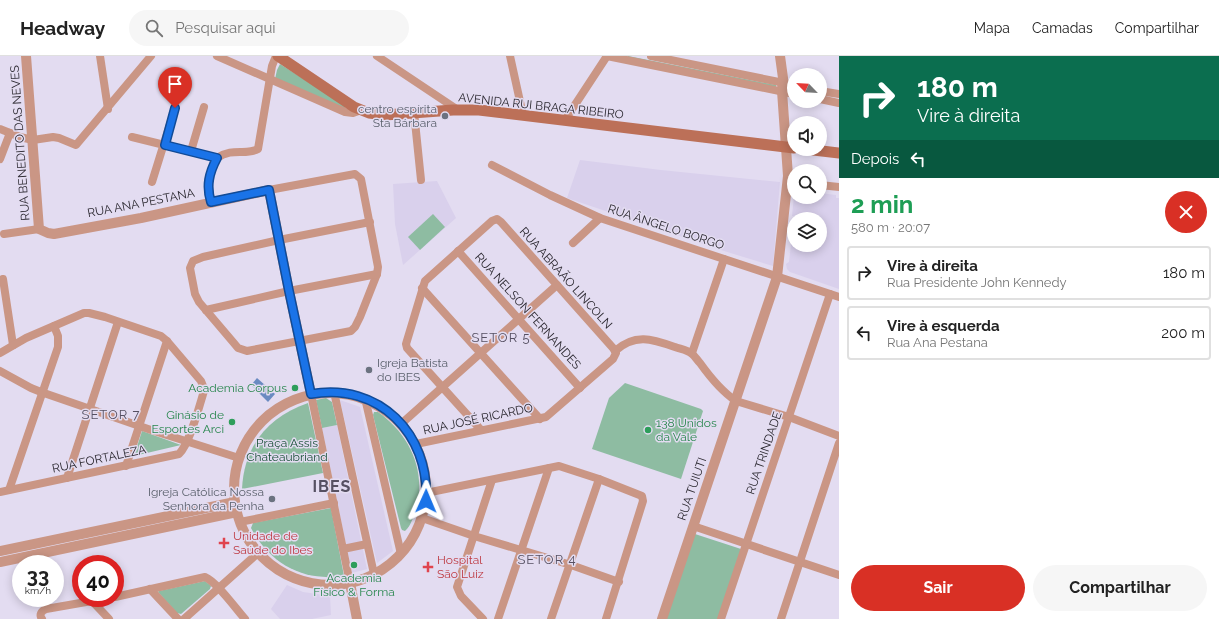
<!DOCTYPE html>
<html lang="pt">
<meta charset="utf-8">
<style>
:root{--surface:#fff;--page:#f6f6f6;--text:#222;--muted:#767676;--line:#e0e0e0;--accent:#d93025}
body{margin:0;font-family:Raleway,sans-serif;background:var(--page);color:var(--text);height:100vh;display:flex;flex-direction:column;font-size:15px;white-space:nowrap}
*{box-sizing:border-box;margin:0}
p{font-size:13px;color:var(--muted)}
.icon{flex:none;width:22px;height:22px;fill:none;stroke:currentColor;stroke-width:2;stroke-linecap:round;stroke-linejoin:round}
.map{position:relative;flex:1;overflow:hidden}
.drawer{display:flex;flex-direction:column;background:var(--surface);width:380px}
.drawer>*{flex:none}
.hud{background:#0b6e4f;color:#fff;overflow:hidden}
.needle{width:26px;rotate:295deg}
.tools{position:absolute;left:787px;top:12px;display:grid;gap:8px}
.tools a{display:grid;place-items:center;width:40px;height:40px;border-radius:50%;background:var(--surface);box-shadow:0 2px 10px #0003;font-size:20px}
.speed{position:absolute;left:12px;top:499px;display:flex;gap:8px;font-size:20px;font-weight:700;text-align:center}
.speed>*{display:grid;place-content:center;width:52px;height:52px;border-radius:50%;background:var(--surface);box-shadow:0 2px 10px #0003;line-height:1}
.speed small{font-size:10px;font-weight:400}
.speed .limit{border:6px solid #d22;background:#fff;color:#111}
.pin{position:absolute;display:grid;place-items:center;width:34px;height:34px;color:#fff;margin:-41px -17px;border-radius:50% 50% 50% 0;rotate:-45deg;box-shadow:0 0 4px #0007}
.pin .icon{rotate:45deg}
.me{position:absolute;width:44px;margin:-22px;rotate:1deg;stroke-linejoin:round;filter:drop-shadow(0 0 3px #0008)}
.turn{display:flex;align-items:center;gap:14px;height:84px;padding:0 12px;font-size:18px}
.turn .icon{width:52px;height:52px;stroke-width:2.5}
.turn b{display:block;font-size:28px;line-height:34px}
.then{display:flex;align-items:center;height:38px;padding:0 12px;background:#0003;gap:8px;font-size:15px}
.round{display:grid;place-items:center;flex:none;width:42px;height:42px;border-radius:21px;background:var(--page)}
.headline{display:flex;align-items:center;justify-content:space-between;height:68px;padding:0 12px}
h1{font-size:24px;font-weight:700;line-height:30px;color:#1e9e55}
.cta{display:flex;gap:8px;margin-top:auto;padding:8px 12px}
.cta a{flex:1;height:46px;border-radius:24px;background:var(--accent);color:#fff;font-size:16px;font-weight:700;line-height:46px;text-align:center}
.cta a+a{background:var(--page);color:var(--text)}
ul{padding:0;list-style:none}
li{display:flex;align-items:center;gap:12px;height:54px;margin:0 8px 6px;padding:0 4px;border:2px solid var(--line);border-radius:4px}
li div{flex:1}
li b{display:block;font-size:15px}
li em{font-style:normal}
header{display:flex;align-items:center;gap:24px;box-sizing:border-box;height:56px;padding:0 20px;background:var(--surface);border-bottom:1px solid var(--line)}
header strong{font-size:19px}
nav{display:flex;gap:22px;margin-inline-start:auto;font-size:14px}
.search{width:280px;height:36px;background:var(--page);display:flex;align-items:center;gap:10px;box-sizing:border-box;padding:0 14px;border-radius:22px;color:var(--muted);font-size:15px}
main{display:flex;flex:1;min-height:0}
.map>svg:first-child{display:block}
.built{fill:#d9d0ec;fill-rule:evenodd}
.green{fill:#8ebca2}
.water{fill:#6a8ac1}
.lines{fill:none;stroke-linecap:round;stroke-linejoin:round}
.minor{stroke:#ca9685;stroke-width:8}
.tertiary{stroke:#ca9685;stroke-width:10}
.secondary{stroke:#bc7058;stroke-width:11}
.route-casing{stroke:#114b97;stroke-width:10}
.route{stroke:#1a73e8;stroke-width:7}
.worship-dot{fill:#6b7280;stroke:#e3dcf1;stroke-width:1.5}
.leisure-dot{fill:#2e9e5b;stroke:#e3dcf1;stroke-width:1.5}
.health-dot{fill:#e0444e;stroke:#e3dcf1;stroke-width:1.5}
.labels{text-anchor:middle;stroke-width:3;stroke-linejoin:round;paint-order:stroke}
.street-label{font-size:12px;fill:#2b2830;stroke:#e3dcf1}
.worship-label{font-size:12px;fill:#5b616d;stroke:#e3dcf1;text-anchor:end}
.leisure-label{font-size:12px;fill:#27864d;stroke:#e3dcf1;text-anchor:end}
.park-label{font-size:12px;fill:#195037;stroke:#e3dcf1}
.health-label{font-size:12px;fill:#be3a42;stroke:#e3dcf1;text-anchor:start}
.neighbourhood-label{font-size:13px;letter-spacing:1px;fill:#565062;stroke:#e3dcf1}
.district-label{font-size:16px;font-weight:bold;letter-spacing:1px;fill:#565062;stroke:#e3dcf1}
</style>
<header>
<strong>Headway</strong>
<div class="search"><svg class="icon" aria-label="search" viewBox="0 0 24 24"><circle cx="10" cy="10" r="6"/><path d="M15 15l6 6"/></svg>Pesquisar aqui</div>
<nav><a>Mapa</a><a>Camadas</a><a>Compartilhar</a></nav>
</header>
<main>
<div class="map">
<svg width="839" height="563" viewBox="0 0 839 563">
<rect width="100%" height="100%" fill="#e3dcf1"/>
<g class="built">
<path d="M580 104 661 114 780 126 773 210 724 195 567 142Z"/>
<path d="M437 125 456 162 403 209 395 168 393 128Z"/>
<path d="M820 137 836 139V142H839V233L790 216 787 213 786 208 789 206 794 160H792L794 140V141H820ZM794 163H820V189H794Z"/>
<path d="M340 344 360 351 393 495 377 507Z"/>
<path d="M337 369 367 513 352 517 322 372Z"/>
<path d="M287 529 303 536 324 539V541L330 540 331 559 312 563H280L271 553Z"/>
</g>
<g class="green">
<path d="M628 0 776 29V31L628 1Z"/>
<path d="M280 8 346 50 343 54 275 23 277 14Z"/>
<path d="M433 158 445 171 420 194 408 181Z"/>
<path d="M625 327 701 353 703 355 681 423 592 393 609 342Z"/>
<path d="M326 342 332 346 337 369 322 372 316 344Z"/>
<path d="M308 347 323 417 242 433C244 391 267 361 308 347Z"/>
<path d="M374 356H378C408 377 426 412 417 450 414 458 412 469 405 475L402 474 401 472 373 359Z"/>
<path d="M142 375 181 389 134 400Z"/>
<path d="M331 452 344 520C303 526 270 508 251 472L253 467Z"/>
<path d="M695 478 741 493 718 563H666Z"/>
<path d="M205 525 211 530 210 533 181 558 177 557 158 536 159 535Z"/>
</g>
<path class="water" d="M257 322 275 338 268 346 251 329Z"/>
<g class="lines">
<g class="minor">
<path d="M100 0 108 53"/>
<path d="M217 0 345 56 353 57 361 54"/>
<path d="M377 0 458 54"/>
<path d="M510 0 523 59"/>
<path d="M607 0 794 38"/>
<path d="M651 0 794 29"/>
<path d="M820 35 839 38"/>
<path d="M820 43 839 47"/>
<path d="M414 56 421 124"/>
<path d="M565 64 607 0"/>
<path d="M0 73 20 81 33 84 53 81 59 82 76 89 151 0"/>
<path d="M132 81 217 102C233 91 246 100 258 93L272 10 276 0"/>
<path d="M191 95 204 51"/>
<path d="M0 103 10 77"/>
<path d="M492 109 550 139 600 162 839 241"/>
<path d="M152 126 175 52"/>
<path d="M820 129 839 131"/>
<path d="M269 134 355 118 361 123 378 211 377 218 360 261 355 271 351 275 247 295 238 292 233 286 199 246 195 238 190 212 193 205 203 201 279 184 370 166"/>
<path d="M211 146C206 130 209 117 217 102"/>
<path d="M4 178 39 173"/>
<path d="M573 187 600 162"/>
<path d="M458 195 580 332"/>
<path d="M3 223 13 289"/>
<path d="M422 232 540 363"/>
<path d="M206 254 289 235 377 218"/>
<path d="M615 295C635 277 652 283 675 291 680 293 688 294 692 298 695 300 697 304 700 307 710 321 721 335 736 345L789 361 839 380"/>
<path d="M0 297 26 282 84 257H89L105 261 161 280 167 285 201 325 203 330 204 335C199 351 190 387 179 398L0 436"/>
<path d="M692 297 724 203"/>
<path d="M0 315 31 332 41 336 151 374 239 402"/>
<path d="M334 336 374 518"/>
<path d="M311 338 350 527"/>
<path d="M365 342 401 498"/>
<path d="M401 368 557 229"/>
<path d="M416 388 546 361 613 303 616 297 613 292 501 166 497 163 492 165 425 225 406 288 407 292 481 374"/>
<path d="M126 410 167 285"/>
<path d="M67 422 118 266"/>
<path d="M9 434 58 291V280L54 270"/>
<path d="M426 437 559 410 599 423 642 440 643 445 606 563"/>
<path d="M422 462 474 480 571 509 619 526"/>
<path d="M240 466 334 447"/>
<path d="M693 470 839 519"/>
<path d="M343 493 367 488"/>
<path d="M150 533 178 563"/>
<path d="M115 541 205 521C217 526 236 553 245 563"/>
<path d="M93 546 109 563"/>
<path d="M42 563C39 559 41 555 46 553L109 542"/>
<path d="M184 563 258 497"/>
<path d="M483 563 461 540 457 531 492 424"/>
<path d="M498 563 549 412"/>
<path d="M551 563 599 423"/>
<path d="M721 563 830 238"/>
<path d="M781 563 839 387"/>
</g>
<g class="tertiary">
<path d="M26 0 39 173 48 177 54 178 141 162 269 134 289 235 311 338"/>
<circle cx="330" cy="433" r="96"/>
<path d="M0 495 235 446"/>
<path d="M0 506 237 456"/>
<path d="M350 527 357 563"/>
<path d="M662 563 777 221 788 120 782 35 783 22 780 0"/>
</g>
<g class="secondary">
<path d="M278 0 354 51 369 57 385 59 453 54H479L794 92"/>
<path d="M805 93 839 97"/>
</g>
</g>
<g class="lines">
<defs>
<path id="route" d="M175 52 165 89 217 102C209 117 206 130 211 146L269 134 289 235 311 338C379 326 430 378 426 445"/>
</defs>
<use href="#route" class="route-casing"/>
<use href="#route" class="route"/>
</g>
<g class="worship-dot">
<circle cx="445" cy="60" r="4"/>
<circle cx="369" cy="314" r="4"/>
<circle cx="272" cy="443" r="4"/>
</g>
<g class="leisure-dot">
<circle cx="295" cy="332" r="4"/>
<circle cx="232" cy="366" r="4"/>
<circle cx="648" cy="374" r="4"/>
<circle cx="354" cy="509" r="4"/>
</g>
<g class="health-dot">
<path d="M222 481h4v4h4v4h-4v4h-4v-4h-4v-4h4z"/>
<path d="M426 505h4v4h4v4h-4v4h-4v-4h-4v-4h4z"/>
</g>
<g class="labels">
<g class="street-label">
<text transform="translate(541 50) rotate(6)" y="4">AVENIDA RUI BRAGA RIBEIRO</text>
<text transform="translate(20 87) rotate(-94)" y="4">RUA BENEDITO DAS NEVES</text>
<text transform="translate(141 147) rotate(-11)" y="4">RUA ANA PESTANA</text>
<text transform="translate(666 171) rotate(18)" y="4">RUA ÂNGELO BORGO</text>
<text transform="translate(566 222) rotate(48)" y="4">RUA ABRAÃO LINCOLN</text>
<text transform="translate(528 255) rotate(48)" y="4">RUA NELSON FERNANDES</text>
<text transform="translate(478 363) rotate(-12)" y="4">RUA JOSÉ RICARDO</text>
<text transform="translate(764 397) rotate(-71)" y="4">RUA TRINDADE</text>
<text transform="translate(99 403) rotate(-12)" y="4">RUA FORTALEZA</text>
<text transform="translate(692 433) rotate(-71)" y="4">RUA TUIUTI</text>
</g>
<g class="worship-label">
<text x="437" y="57">centro espírita<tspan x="437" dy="14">Sta Bárbara</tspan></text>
<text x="377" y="311" text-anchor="start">Igreja Batista<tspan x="377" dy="14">do IBES</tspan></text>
<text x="264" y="440">Igreja Católica Nossa<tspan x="264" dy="14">Senhora da Penha</tspan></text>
</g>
<g class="leisure-label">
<text x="287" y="336">Academia Corpus</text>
<text x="224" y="363">Ginásio de<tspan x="224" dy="14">Esportes Arci</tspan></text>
<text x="656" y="371" text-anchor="start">138 Unidos<tspan x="656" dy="14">da Vale</tspan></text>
<text x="354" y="526" text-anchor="middle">Academia<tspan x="354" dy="14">Físico &amp; Forma</tspan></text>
</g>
<g class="park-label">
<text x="287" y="391">Praça Assis<tspan x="287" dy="14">Chateaubriand</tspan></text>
</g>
<g class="health-label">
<text x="233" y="484">Unidade de<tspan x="233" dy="14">Saúde do Ibes</tspan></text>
<text x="437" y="508">Hospital<tspan x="437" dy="14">São Luiz</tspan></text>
</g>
<g class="neighbourhood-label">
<text x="501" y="286">SETOR 5</text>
<text x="111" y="363">SETOR 7</text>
<text x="547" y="508">SETOR 4</text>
</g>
<g class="district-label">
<text x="332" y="436">IBES</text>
</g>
</g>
</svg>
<div class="tools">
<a><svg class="needle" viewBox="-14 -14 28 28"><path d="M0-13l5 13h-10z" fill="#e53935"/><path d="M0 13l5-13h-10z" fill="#767676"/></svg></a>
<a><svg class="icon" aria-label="sound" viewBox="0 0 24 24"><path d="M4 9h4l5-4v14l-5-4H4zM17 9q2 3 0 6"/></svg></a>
<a><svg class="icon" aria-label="search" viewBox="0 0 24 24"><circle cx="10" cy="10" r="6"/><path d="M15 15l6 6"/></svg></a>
<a><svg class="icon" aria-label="layers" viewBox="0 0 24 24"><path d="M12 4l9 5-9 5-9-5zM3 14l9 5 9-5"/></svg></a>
</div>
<div class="speed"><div>33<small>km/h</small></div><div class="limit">40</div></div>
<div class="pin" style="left:175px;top:52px;background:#d93025"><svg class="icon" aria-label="arrive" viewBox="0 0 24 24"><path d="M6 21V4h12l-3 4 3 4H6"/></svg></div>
<svg class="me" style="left:426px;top:445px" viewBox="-20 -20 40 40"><path d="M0-17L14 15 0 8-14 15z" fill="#1a73e8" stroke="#fff" stroke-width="4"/></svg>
</div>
<section class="drawer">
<div class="hud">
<div class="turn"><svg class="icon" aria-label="right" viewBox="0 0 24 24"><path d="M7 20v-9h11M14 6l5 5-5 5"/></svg><div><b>180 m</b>Vire à direita</div></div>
<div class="then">Depois<svg class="icon" aria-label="left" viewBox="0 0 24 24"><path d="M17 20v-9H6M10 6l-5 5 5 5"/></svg></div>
</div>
<div class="headline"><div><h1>2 min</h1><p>580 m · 20:07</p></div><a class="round" style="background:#d93025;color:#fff"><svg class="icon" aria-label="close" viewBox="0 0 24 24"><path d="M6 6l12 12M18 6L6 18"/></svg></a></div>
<ul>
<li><svg class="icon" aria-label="right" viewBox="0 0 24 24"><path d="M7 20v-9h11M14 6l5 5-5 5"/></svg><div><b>Vire à direita</b><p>Rua Presidente John Kennedy</p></div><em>180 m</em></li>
<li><svg class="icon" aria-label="left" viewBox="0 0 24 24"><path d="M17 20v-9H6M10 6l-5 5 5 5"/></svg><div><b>Vire à esquerda</b><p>Rua Ana Pestana</p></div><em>200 m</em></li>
</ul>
<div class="cta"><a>Sair</a><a>Compartilhar</a></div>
</section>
</main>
